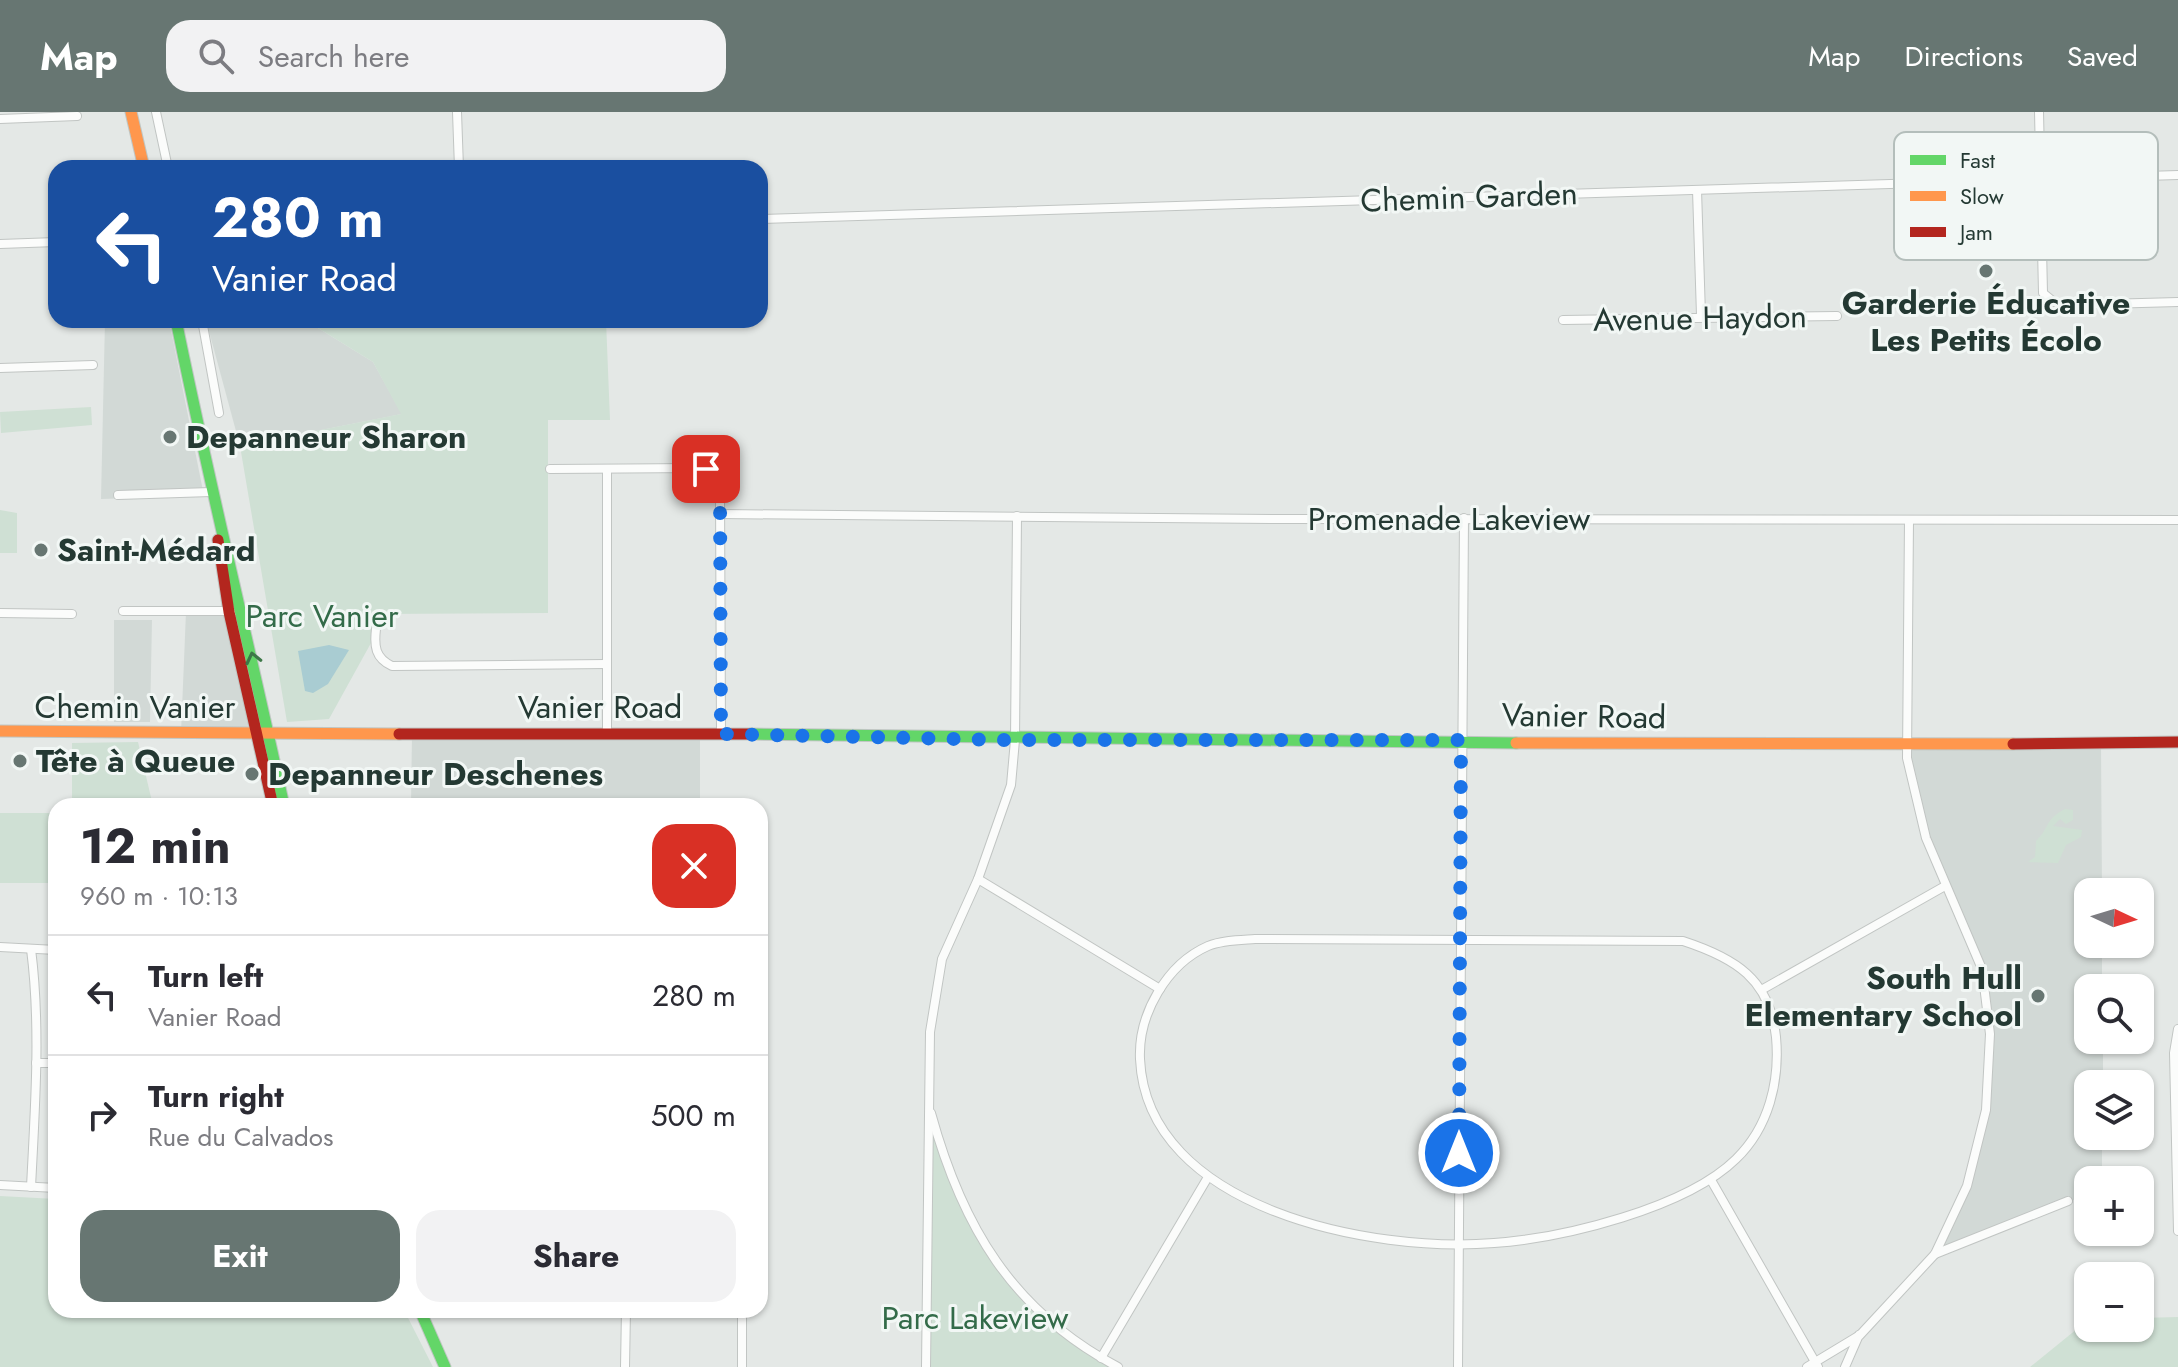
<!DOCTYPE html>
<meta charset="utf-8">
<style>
:root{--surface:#fff;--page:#f2f2f3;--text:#2b2b33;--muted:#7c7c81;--line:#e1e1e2;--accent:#677672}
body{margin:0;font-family:Jost,sans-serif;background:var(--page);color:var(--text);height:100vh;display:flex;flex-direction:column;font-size:30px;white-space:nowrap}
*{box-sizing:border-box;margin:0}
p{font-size:26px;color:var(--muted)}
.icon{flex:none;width:44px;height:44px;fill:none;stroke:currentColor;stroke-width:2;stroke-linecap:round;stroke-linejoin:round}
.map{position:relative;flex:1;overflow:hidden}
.drawer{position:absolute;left:48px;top:686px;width:720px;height:520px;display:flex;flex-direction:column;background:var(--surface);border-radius:24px;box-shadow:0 2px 6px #0004}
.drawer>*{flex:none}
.top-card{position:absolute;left:48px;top:48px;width:720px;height:168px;border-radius:24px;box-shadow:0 2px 6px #0004;background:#1a4fa0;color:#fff;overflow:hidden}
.needle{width:52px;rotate:94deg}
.fabs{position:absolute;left:2074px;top:766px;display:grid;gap:16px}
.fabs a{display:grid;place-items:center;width:80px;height:80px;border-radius:16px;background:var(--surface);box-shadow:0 2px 6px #0004;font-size:40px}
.pin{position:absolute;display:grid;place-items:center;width:68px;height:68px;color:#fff;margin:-34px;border-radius:16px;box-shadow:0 4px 12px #0006}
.me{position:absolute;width:88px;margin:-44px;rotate:0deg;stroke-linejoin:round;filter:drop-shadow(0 0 6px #0008)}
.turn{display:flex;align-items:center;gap:28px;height:168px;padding:0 32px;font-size:36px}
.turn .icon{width:104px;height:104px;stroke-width:2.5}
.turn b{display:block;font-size:56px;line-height:68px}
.round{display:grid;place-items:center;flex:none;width:84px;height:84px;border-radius:24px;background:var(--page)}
.summary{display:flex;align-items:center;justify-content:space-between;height:136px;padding:0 32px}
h1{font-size:48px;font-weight:700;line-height:60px}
.button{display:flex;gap:16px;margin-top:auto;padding:16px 32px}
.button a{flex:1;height:92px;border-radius:24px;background:var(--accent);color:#fff;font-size:32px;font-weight:700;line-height:92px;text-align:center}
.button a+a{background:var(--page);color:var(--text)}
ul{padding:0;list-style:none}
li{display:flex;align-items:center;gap:24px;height:120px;padding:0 32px;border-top:2px solid var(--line)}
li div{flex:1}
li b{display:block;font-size:30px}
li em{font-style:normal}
header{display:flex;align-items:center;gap:48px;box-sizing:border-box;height:112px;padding:0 40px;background:var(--accent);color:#fff}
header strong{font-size:38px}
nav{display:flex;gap:44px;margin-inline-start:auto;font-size:28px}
.search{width:560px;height:72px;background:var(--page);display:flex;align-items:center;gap:20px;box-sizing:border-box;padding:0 28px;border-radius:24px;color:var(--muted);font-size:30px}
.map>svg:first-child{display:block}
.built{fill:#d2d9d6}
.green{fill:#cfe0d4}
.water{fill:#a9ccd2}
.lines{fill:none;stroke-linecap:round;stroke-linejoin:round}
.street-casing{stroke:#c1c5c3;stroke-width:10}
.fast-casing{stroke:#c0c6c3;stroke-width:13}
.slow-casing{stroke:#c0c6c3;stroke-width:13}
.jam-casing{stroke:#c0c6c3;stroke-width:13}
.street{stroke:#fbfcfb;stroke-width:8}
.fast{stroke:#63d668;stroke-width:11}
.slow{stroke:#ff974d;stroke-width:11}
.jam{stroke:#b3261e;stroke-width:11}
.oneway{stroke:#3d7848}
.route{stroke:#1a73e8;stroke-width:14;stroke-dasharray:0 25.2}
.poi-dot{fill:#677672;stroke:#f2f7f5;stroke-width:3}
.labels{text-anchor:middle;stroke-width:6;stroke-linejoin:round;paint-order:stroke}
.street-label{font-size:32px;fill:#243933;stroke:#f2f7f5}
.poi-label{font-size:32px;font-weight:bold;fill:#243933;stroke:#f2f7f5;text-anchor:start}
.park-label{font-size:32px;fill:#336b49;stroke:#f2f7f5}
.key{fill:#f2f7f5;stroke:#b4bebb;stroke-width:2}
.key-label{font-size:22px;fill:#243933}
</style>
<header>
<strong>Map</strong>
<div class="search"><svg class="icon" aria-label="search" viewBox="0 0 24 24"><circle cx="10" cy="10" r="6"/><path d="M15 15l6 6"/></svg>Search here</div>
<nav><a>Map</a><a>Directions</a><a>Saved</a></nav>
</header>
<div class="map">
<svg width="2178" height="1255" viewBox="0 0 2178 1255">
<rect width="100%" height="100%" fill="#e4e8e6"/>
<g class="built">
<path d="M105 208H169L204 384 101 387Z"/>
<path d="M206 208H305L373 250 402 302 240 334Z"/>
<path d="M186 500H229L259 622 181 621Z"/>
<path d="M114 508H152L150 610H114Z"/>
<path d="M412 621 700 622V694H411Z"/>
<path d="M2101 631 2102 780H2088V832H2102V876H2088V928H2103V972H2088V1024H2102V1068H2088V1085L2068 1089 1935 1142 1967 1074 1991 957 1982 857 1926 726 1906 633Z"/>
</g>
<g class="green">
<path d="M305 208H606L610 308H548V501L377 502 371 531 329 607 287 610 240 334 401 302 373 250Z"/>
<path d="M91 295 92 313 1 321 0 300Z"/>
<path d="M0 398 17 401V441H0Z"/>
<path d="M138 630 153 694H72V631Z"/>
<path d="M2065 697 2073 698V708L2066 712 2060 707 2053 714 2082 718 2081 725 2066 733 2058 751 2028 750 2035 745 2036 729C2051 714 2044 708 2065 697Z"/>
<rect x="0" y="701" width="56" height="70"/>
<path d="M928 989 971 1110 1021 1183 1118 1255H926Z"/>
<path d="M0 1084 56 1087V1198H404L433 1255H0Z"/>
<path d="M2178 1205V1255H2030L2088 1208V1216H2140V1206Z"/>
</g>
<path class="water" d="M329 533 349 538 328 572 313 581 305 579 298 539Z"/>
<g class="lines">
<defs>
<g id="street">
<path d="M156 0 168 56"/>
<path d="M457 0 459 56"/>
<path d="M2039 0 2043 181 2054 190 2069 193 2178 190"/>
<path d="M0 7 77 4"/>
<path d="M1697 78 1701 203"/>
<path d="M760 107 2178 63"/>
<path d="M0 132 56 130"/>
<path d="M202 208 219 301"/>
<path d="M1563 208 1837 204"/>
<path d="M0 256 93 253"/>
<path d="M550 357 698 356 717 364 720 378 721 622"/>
<path d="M118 383 211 380"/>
<path d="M721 402 1281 407 2178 408"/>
<path d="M123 499H242"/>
<path d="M0 501 72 502"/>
<path d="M376 517C374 534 375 546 392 554L606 552"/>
<path d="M607 622V358"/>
<path d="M978 767 1160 877"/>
<path d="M1255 827 1683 829C1735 846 1770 867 1776 925 1780 969 1769 1015 1736 1047 1686 1096 1564 1126 1494 1131 1374 1141 1147 1098 1140 947 1138 902 1167 852 1208 834 1222 828 1240 828 1255 827Z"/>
<path d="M0 835 56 838"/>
<path d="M31 837C41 915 35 995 31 1075"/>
<path d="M1763 877 1945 774"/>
<path d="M2178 917 2174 941 2178 1119"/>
<path d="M36 951H56"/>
<path d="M931 1001C962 1114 1012 1199 1118 1255"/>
<path d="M1711 1068 1818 1255"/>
<path d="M0 1073 56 1076"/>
<path d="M1935 1142 2068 1089"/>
<path d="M1101 1246 1208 1065"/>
<path d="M625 1255 626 1198"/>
<path d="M742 1255V1198"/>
<path d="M926 1255 930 920 942 847 978 767 1011 673 1015 628 1017 404"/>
<path d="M1458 1255 1464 406"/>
<path d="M1807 1255 1860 1223 1935 1142 1967 1074 1986 998 1990 922 1982 857 1926 726 1907 646 1909 408"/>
<path d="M1845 1255 1859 1223"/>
</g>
<g id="fast">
<path d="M176 208C209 371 249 532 284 694"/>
<path d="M751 622 1516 631"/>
<path d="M420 1198 445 1255"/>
</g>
<g id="slow">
<path d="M131 0 144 56"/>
<path d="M0 619 399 622"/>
<path d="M1516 631 2013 632"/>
</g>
<g id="jam">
<path d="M218 428 229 500 273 694"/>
<path d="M399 622H751"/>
<path d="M2013 632 2178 630"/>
</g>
</defs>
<use href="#street" class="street-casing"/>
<use href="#fast" class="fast-casing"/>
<use href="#slow" class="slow-casing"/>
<use href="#jam" class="jam-casing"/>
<use href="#street" class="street"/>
<use href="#fast" class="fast"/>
<use href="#slow" class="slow"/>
<use href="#jam" class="jam"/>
</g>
<defs><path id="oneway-chevron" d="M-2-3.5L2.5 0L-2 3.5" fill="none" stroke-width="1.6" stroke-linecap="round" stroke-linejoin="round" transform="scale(2)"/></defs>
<use class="oneway" href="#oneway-chevron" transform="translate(253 546) rotate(-103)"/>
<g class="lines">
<path class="route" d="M706 357 717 364 720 378 721 622 1005 628H1461L1459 1041"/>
</g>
<g class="poi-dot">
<circle cx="1986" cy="159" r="8"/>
<circle cx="170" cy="325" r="8"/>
<circle cx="41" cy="438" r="8"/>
<circle cx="20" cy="649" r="8"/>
<circle cx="252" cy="662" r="8"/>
<circle cx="2038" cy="884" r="8"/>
</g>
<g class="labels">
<g class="street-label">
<text transform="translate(1469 85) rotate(-2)" y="11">Chemin Garden</text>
<text transform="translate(1700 206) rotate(-1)" y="11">Avenue Haydon</text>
<text x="1449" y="418">Promenade Lakeview</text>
<text x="135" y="606">Chemin Vanier</text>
<text x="600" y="606">Vanier Road</text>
<text transform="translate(1584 604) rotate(1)" y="11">Vanier Road</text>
</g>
<g class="poi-label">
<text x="1986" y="202" text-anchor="middle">Garderie Éducative<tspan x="1986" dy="37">Les Petits Écolo</tspan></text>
<text x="186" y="336">Depanneur Sharon</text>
<text x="57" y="449">Saint-Médard</text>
<text x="36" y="660">Tête à Queue</text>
<text x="268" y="673">Depanneur Deschenes</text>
<text x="2022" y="877" text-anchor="end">South Hull<tspan x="2022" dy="37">Elementary School</tspan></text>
</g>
<g class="park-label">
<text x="322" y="515">Parc Vanier</text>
<text x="975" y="1217">Parc Lakeview</text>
</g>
</g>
<rect x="1894" y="20" width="264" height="128" rx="12" class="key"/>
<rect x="1910" y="43" width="36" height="10" fill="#63d668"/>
<rect x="1910" y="79" width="36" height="10" fill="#ff974d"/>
<rect x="1910" y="115" width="36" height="10" fill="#b3261e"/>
<g class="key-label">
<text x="1960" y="56">Fast</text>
<text x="1960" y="92">Slow</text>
<text x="1960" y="128">Jam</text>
</g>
</svg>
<div class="fabs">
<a><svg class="needle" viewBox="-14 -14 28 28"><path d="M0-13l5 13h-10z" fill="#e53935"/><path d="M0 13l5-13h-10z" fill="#7c7c81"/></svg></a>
<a><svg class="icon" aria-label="search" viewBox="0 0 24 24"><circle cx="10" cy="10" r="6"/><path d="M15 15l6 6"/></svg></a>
<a><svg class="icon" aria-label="layers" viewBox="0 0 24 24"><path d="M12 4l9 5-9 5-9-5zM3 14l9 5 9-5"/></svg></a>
<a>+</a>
<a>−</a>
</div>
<div class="pin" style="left:706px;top:357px;background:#d93025"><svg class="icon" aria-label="arrive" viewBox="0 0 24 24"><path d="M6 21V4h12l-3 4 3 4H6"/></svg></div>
<svg class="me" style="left:1459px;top:1041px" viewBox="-20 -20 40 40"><circle r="17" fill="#1a73e8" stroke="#fff" stroke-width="3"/><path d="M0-11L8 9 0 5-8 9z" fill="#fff"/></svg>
<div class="top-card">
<div class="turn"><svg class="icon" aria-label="left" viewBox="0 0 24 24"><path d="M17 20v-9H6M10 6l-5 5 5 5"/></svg><div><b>280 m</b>Vanier Road</div></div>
</div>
<section class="drawer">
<div class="summary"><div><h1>12 min</h1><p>960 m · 10:13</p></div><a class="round" style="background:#d93025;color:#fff"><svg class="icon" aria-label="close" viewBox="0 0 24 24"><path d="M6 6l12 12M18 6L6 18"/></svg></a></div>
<ul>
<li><svg class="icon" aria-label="left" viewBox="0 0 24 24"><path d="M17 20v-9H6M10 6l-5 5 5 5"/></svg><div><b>Turn left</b><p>Vanier Road</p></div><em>280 m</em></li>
<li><svg class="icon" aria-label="right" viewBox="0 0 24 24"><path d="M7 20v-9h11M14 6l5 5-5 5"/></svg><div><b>Turn right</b><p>Rue du Calvados</p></div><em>500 m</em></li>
</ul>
<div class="button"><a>Exit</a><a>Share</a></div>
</section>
</div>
